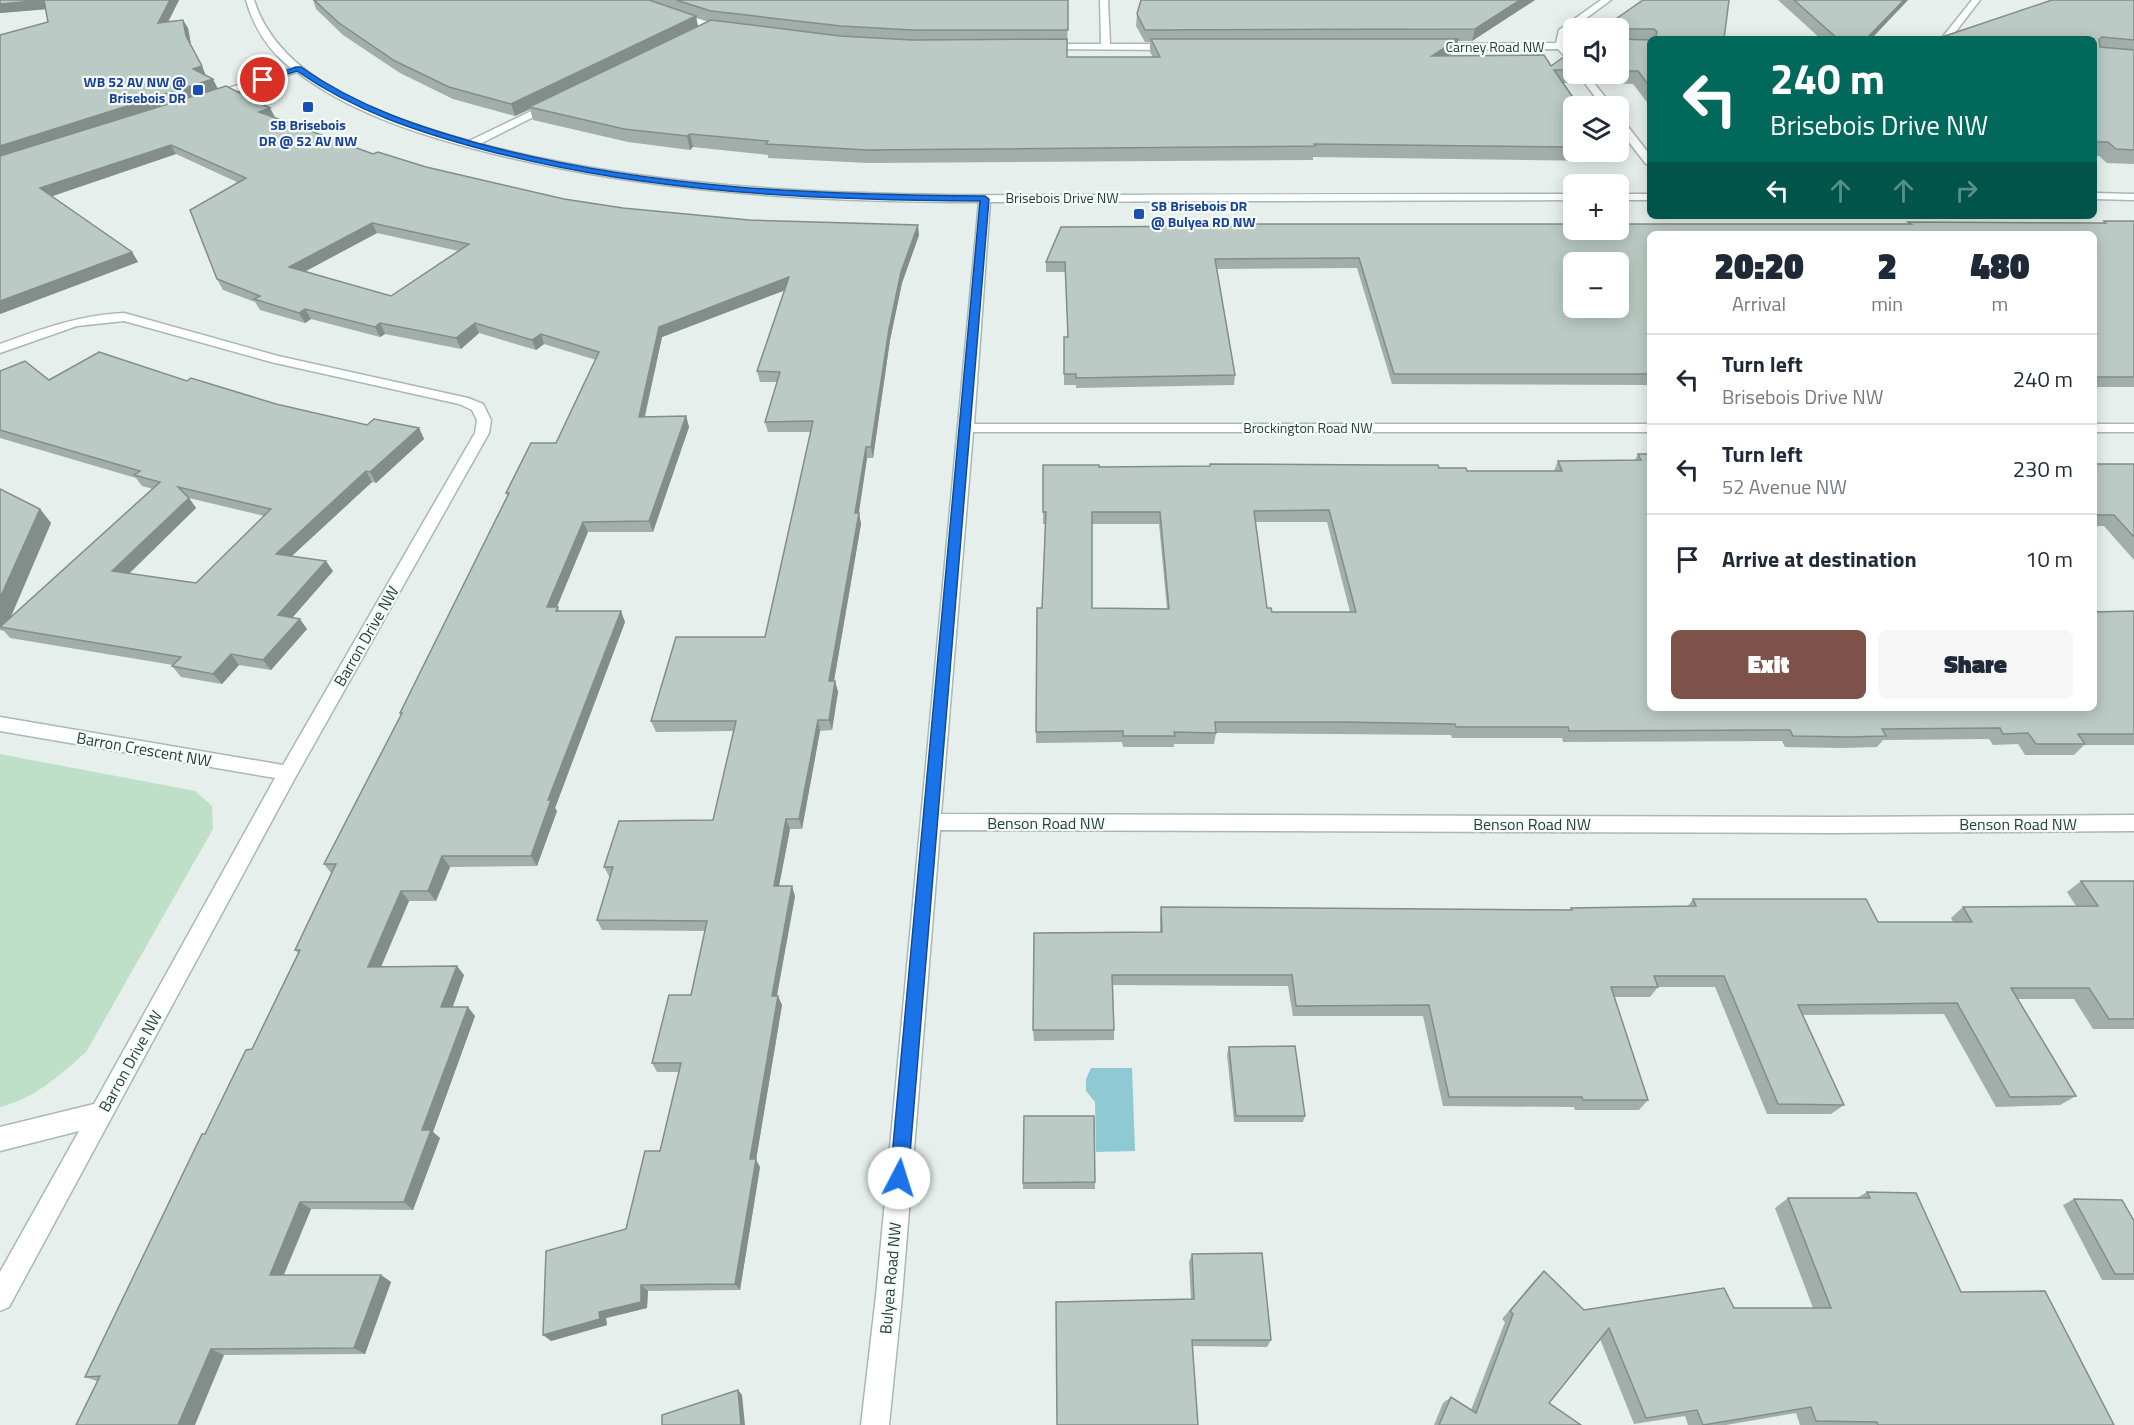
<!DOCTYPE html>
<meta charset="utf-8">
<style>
:root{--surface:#fff;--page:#f6f6f7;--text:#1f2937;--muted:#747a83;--line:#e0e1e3;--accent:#7f5249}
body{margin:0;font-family:"Titillium Web",sans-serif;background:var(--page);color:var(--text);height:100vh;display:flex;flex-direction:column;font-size:22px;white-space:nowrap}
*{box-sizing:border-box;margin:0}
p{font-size:20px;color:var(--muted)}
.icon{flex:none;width:33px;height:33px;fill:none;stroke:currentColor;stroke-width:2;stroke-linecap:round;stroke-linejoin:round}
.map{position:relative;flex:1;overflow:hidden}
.panel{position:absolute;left:1647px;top:231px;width:450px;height:480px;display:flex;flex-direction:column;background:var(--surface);border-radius:9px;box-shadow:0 3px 15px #0003}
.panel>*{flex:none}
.guide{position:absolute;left:1647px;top:36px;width:450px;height:183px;border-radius:9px;box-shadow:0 3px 15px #0003;background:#00695c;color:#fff;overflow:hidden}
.fabs{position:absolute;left:1563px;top:18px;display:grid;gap:12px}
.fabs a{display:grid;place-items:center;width:66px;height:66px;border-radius:9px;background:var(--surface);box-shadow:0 3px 15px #0003;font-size:30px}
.pin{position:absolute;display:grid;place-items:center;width:51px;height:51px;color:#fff;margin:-26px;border:3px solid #fff;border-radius:50%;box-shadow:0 2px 6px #0007}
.me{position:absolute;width:66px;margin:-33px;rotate:5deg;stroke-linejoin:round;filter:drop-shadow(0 0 4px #0008)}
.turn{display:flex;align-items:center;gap:21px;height:126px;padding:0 24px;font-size:27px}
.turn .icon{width:78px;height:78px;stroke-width:2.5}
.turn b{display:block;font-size:42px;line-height:51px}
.lanes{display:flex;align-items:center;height:57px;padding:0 24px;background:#0003;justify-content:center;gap:30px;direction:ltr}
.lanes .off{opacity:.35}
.eta{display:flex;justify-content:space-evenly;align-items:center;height:102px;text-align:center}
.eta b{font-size:36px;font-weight:800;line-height:42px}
.action{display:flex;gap:12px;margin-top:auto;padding:12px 24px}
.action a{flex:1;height:69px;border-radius:9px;background:var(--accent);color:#fff;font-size:24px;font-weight:800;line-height:69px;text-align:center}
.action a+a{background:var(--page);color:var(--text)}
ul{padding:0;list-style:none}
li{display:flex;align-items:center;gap:18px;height:90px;padding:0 24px;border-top:2px solid var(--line)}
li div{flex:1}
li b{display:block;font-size:22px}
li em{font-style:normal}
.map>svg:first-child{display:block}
.green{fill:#bfe0c8}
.water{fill:#8ec9d4}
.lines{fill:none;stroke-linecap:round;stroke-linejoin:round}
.minor-casing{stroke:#a8b8b2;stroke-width:3}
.minor{fill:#fff;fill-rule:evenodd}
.wall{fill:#a1aea9;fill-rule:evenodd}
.shaded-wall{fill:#838d89}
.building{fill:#bbcac4;stroke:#838d89;stroke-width:1.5;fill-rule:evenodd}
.route{fill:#1a73e8;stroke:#114b97;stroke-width:1.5}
.transit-dot{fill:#1a4fb4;stroke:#f7fbf9;stroke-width:2}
.labels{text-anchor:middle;stroke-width:4.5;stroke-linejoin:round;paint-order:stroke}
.far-street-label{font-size:14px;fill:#24423a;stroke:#f7fbf9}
.far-transit-label{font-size:14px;font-weight:bold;fill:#164399;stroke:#f7fbf9;text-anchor:end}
.street-label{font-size:16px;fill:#24423a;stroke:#f7fbf9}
</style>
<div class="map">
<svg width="2134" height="1425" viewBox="0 0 2134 1425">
<rect width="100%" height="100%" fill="#e6efeb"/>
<path class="green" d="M0 754 195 791 212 806 213 829 86 1052C60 1075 34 1099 0 1107Z"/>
<path class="water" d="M1091 1068H1132L1135 1151 1096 1152 1095 1102 1086 1091V1079Z"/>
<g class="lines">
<defs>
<g id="minor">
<path d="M246 0H254C280 84 393 120 469 141L552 101 555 102V106L480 144C683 197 896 196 1105 195 1261 194 1417 194 1574 194V200L990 202 974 424H1650V432H973L941 814 1832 817 2134 815V831L1832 833 940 830 902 1296 889 1425H861L876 1296 979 202C811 202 638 192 475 149 414 133 348 111 297 72L213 99H207V95L291 68C268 50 254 28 246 0Z"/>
<path d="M626 0H638L731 29C721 36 638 9 626 0Z"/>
<path d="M1100 0H1108L1110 44H1173L1178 47 1173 50 1041 49V45L1044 44H1101Z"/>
<path d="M1601 0H1611L1566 33 1565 43H1574V49H1567L1574 56V66L1558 49 1434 50 1429 47 1434 44 1556 43 1559 30Z"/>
<path d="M1972 0H1980L1950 39H1941Z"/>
<path d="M1578 74H1587L1612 106H1602Z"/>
<path d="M1618 118 1622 119 1650 155V165L1646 164 1618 128Z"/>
<path d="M2094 193 2134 194V200L2094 199Z"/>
<rect x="1618" y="194" width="32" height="6"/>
<path d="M124 313 278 356 468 398 483 404 491 420 489 433 295 778 9 1307 0 1311V1272L79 1131 0 1151V1127L94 1104 275 778 0 731V717L283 765 475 433 477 420 472 410 459 404 271 362 124 321 77 326 0 353V344C41 329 80 315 124 313Z"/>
<rect x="2094" y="424" width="40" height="8"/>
</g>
</defs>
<use href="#minor" class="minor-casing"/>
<use href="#minor" class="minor"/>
</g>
<g class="wall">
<path d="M0 0H179L168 22 188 28 191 45 206 76 218 89 275 117 373 154 564 199 623 208 749 220 919 235 902 283 890 340 873 458H867L859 513 861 524 834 681H835L838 692 832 730 820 731 802 829H790L779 886 795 896 777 996 782 1005 756 1160 760 1167 740 1290 648 1291 647 1308 606 1318 607 1325 551 1341 626 1229 660 1151 679 1072H657L652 1063 691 995 705 931 602 930 597 920 610 878 604 867 713 820 734 731 656 732 651 721 765 637 811 432H768L765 422 777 382H760L757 371 785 290 662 337 645 417 686 416 689 427 653 532H588L557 607H558L559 611 625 622 555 808 557 811 537 866 450 867 436 901H409L381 967 464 975 453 1007 475 1016 433 1132 440 1138 413 1210 311 1209 284 1275H381L391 1282 365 1354 224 1355 97 1381 85 1377 205 1134 252 1049 298 953 295 950 331 873 324 864 401 715 400 713 508 496 506 493 556 443 596 360 544 344 536 350 479 333 461 349 385 334 380 337 311 319 305 323 260 310 255 302 223 290 217 279 239 183 176 154 52 196 132 252 138 262 0 314V35L48 22 46 9 0 13ZM377 233 459 251 391 296 305 271Z"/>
<path d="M313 0H1068L1067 57H1153L1150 52V42H1145L1136 26 1137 14 1141 0H1535L1472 41H1458L1456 51 1449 56 1551 66 1574 52V74H1585L1582 83H1563L1574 106V152H1607L1603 161 1313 157V160L868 163 768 158V155L693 147 690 150 628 142 533 120 530 109 515 116 453 99 400 73 343 35 316 9ZM696 17 708 21 698 26Z"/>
<path d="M1643 0 1724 39H1650V106L1633 84 1597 83 1589 74H1618V28Z"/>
<path d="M1778 0H1908L1871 39H1821Z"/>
<path d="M2134 0V164L2107 163 2099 156H2094V39Z"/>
<path d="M2104 221H2134V387H2094V234H1650V385L1392 384 1357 268 1216 269 1235 375 1234 385 1076 388V385H1064V337H1068L1065 272H1046V262L1240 226V224H1907L1908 222 2103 223Z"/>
<path d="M0 371 49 380 187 381 276 404 367 425 419 428 424 439 376 483 372 482 292 556 333 571 292 618 307 629 271 670 239 665 222 684 181 677 172 666 173 665 10 638 4 631 0 630V489L40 509 51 523 10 619 153 489 142 486 136 478 0 438ZM189 498 264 516 196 583 129 574 196 508Z"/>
<path d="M1638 454H1650V708L2134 611V745H2084L2074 755H2025L2018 744 1993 745 1989 739 1883 740 1877 747 1840 748 1785 747 1782 741 1563 742 1562 738H1452L1451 735 1216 733 1214 744H1174V747H1123L1122 742 1036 743V732L1042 608 1045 524H1043V465L1099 467 1439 468 1467 471H1554L1558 461 1635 460ZM1256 522H1327L1350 612H1272L1267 608ZM1092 524H1159L1167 609 1092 608Z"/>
<path d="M2094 464H2134V560L2104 526H2094Z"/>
<path d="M2081 881H2134V1029H2093L2074 999H2017L2076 1096 2060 1105 1996 1107 1944 1014 1803 1015 1844 1105 1831 1114H1767L1715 987H1658L1650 997H1614L1648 1100 1639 1110H1575L1574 1107 1443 1106 1423 1016H1293L1288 986 1113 985 1114 1030V1040L1034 1041 1033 1030 1160 932V918L1161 907 1570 910 1571 908 1688 906 1693 899 1878 922H1953L1951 918 1963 907 2076 906 2067 892Z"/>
<path d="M1229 1047 1305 1116 1303 1122H1234L1227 1054Z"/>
<path d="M1095 1182V1189H1023V1183Z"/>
<path d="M1867 1192 1961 1292 2114 1425H1800L1796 1413 1726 1425H1688L1685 1416 1634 1424 1600 1339 1549 1403 1581 1425H1434L1443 1403 1451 1397 1471 1410 1505 1322 1502 1319 1535 1280 1544 1271 1584 1310 1813 1308 1775 1208 1788 1198H1857Z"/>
<path d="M2074 1199 2134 1221V1280H2102L2063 1205Z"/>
<path d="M1192 1254 1271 1340 1267 1347 1192 1346 1057 1425 1191 1299 1189 1262Z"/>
</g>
<g class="shaded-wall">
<path d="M44 0 49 9 0 13V4Z"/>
<path d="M170 0H179L163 32 158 23Z"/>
<path d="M1520 0H1535L1472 41 1475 29Z"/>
<path d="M1904 0H1908L1871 39H1866Z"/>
<path d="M696 16 698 27 529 107 530 109 515 116 511 104Z"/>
<path d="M183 20 188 28 191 45 186 36Z"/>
<path d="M1458 39 1456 51 1429 69 1432 56Z"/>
<path d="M202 66 206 76 193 69Z"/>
<path d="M213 79 218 89 0 158V146Z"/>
<path d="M270 108 275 117 259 112Z"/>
<path d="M690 134 693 147 690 150 687 136Z"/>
<path d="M171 145 176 154 47 198 40 188Z"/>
<path d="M372 223 377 233 295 277 289 267Z"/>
<path d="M918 225 919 235 902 283 890 340 873 458 871 447 889 329 901 272Z"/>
<path d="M132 252 138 262 0 314V301Z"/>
<path d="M789 277 791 288 662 337 642 427 639 417 659 327Z"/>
<path d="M305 309 311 319 305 323 299 313Z"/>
<path d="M380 323 385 334 380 337 375 327Z"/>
<path d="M475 323 479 333 461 349 456 338Z"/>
<path d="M541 334 544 344 536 350 532 340Z"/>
<path d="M686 416 689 427 653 532 649 521Z"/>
<path d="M419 428 424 439 376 483 370 472Z"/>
<path d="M866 447 867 458 857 524 855 513Z"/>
<path d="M366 471 372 482 283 564 276 554Z"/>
<path d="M189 498 196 508 120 582 112 571Z"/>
<path d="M40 509 51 523 6 628 0 627 4 631 0 627V598Z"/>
<path d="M859 513 861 524 832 692 829 681Z"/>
<path d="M583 522 588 532 552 618 547 607Z"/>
<path d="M326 561 333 571 285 626 278 615Z"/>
<path d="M621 611 625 622 555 808 557 811 537 866 531 856 548 800Z"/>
<path d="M300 619 307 629 271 670 263 660Z"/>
<path d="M231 654 239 665 222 684 213 674Z"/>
<path d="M835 681 838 692 832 730 829 720Z"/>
<path d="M818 720 820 731 802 829 799 819Z"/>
<path d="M786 819 790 829 777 896 774 886Z"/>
<path d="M442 856 450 867 436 901 428 891Z"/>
<path d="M792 886 795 896 775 1005 772 996Z"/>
<path d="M401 891 409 901 377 976 368 967Z"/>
<path d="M457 966 464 975 449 1016 441 1007Z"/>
<path d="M778 996 782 1005 756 1160 760 1167 740 1290 735 1284 750 1159Z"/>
<path d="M468 1007 475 1016 433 1132 440 1138 413 1210 404 1202 422 1130Z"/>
<path d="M300 1202 311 1209 281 1281 270 1275Z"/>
<path d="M381 1275 391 1282 365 1354 354 1348Z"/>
<path d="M641 1285 648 1291 647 1308 606 1318 607 1325 551 1341 543 1335 599 1312Z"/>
<path d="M211 1349 224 1355 195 1425H178Z"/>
<path d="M738 1390 742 1395 745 1425H741Z"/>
</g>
<g class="building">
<path d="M0 0H170L158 23 183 20 186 36 202 66 193 69 213 79 0 146V35L48 22 44 0 0 4Z"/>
<path d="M314 0H649L696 16 511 104 449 87 395 61 339 23Z"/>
<path d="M676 0H1068V30H912L841 26 711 11Z"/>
<path d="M1141 0H1520L1475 29 1145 30 1137 14Z"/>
<path d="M1643 0H1729L1724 39H1655L1657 32 1654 29H1622L1620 32 1621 39 1650 40V87L1638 71H1618V28H1603Z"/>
<path d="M1794 0H1904L1866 39H1838Z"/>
<path d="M2052 0H2134V40L2102 37 2099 39 2100 47 2134 50V150L2116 149 2108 142H2094V39H1936Z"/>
<path d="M711 20 840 36 912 40 1067 39V57H1160L1151 39H1458L1432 56 1544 55 1551 66 1572 51 1574 52V70H1554L1579 106H1574V147L1314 144 1315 146 867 150 766 144 768 141 690 134 687 136 624 129 529 107Z"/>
<path d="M226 86 270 108 259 112 373 154 378 152 426 167 564 199 623 208 749 220 918 225 901 272 889 329 871 447H866L855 513H859L829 681H835L829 720H818L799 819H786L774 886H792L772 996H778L750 1159H756L735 1284 641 1285V1302L599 1312 600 1319 543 1335 546 1251 626 1229 645 1151H660L681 1063H652L669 995H691L707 921 597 920 613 867H604L619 821 713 820 736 721H651L676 637H765L813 421 765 422 780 372 757 371 789 277 659 327 639 417 686 416 649 521 583 522 547 607H558L556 611H621L548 800H551L531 856H442L428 891H401L368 967 457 966 441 1007H468L422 1130H431L404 1202H300L270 1275H381L354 1348 211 1349 178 1425H76L100 1376 85 1377 202 1134H205L246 1050 252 1049 300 950H295L336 864H324L402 713H400L509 493H506L531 443H556L599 352 541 334 532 340 475 323 456 338 380 323 375 327 305 309 299 313 254 299 260 296 217 279 190 210 246 178 171 145 40 188 132 252 0 301V156ZM372 223 469 244 391 296 289 267Z"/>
<path d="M2104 221H2134V377H2094V234H1650V374H1394L1359 258 1215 259 1235 375 1076 378V374H1064V337H1068L1065 262H1046L1061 227 1241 226 1240 224H1574V230H1618V224H1911L1908 222 2106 223ZM1574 262H1618V308H1574Z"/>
<path d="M99 352 187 381 191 378 276 404 367 425 374 419 419 428 370 472 366 471 276 554 326 561 278 615 300 619 263 660 231 654 213 674 172 666 181 657 0 627 160 482 134 475 140 471 0 430V371L25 361 49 380ZM178 487 271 509 196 583 112 571 189 498Z"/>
<path d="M1638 454H1650V708H2094V612L2134 611V734H2078L2085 744H2036L2028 733 2003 734 2000 728 1882 729 1886 736 1849 737 1793 736 1790 730 1569 731 1568 727H1456L1455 724 1344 722H1215L1216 733 1174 732 1175 736H1123V731L1036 732 1037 608H1042L1046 512H1043V465H1099V467L1210 466V464L1382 465H1438L1439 468H1466L1467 471H1562L1558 461 1641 460ZM1329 510 1356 612H1272L1271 608H1267L1254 511ZM1092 512H1160L1169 609 1092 608Z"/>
<path d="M2094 464H2134V537L2114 515H2094Z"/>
<path d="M0 489 40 509 0 598Z"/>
<path d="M2081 881H2134V1019H2109L2089 988H2011L2076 1096 2010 1097 1957 1003 1798 1005 1844 1105 1778 1104 1724 976H1654L1658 987H1611L1648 1100H1583L1582 1097H1449L1429 1005 1296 1006 1292 975H1112L1114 1030H1033L1034 933 1162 932 1161 907 1572 910 1571 908 1696 906 1693 899H1866L1878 922H1972L1963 907 2098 906Z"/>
<path d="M1295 1046 1305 1116H1236L1229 1047Z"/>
<path d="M1024 1116H1094L1095 1182 1023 1183Z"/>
<path d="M1867 1192 1916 1193 1961 1292 2045 1291 2114 1425H1878L1877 1422 1816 1421 1811 1407 1703 1425 1697 1410 1646 1418 1609 1328 1549 1403 1581 1425H1439L1451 1397 1476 1413 1513 1314 1510 1311 1544 1271 1584 1310 1724 1288 1734 1308H1831L1788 1198H1870Z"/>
<path d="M2074 1199 2122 1200 2134 1221V1274H2115Z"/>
<path d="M1262 1253 1271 1340H1192L1198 1425H1057L1056 1302 1194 1299 1192 1254Z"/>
<path d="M738 1390 741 1425H662V1415Z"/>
</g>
<path class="route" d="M296 67H301C358 107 421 128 488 146 651 189 818 195 985 196L989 199 908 1178 906 1184 899 1187 893 1184 890 1178 980 201C813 200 647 193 485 150 418 132 354 111 297 71L263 82 259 80Z"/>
<g class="transit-dot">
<rect x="192" y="84" width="12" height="12" rx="3"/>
<rect x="302" y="101" width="12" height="12" rx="3"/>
<rect x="1133" y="208" width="12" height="12" rx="3"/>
</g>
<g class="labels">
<g class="far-street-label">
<text x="1495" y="52">Carney Road NW</text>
<text x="1062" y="203">Brisebois Drive NW</text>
<text x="1308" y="433">Brockington Road NW</text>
</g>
<g class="far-transit-label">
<text x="186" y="87">WB 52 AV NW @<tspan x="186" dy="16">Brisebois DR</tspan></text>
<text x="308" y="130" text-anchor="middle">SB Brisebois<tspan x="308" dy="16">DR @ 52 AV NW</tspan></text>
<text x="1151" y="211" text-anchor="start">SB Brisebois DR<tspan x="1151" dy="16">@ Bulyea RD NW</tspan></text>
</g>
<g class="street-label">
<text transform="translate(366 636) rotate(-60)" y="6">Barron Drive NW</text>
<text transform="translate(144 749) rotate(10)" y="6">Barron Crescent NW</text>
<text x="1046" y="829">Benson Road NW</text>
<text x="1532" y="830">Benson Road NW</text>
<text x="2018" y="830">Benson Road NW</text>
<text transform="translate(130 1061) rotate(-61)" y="6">Barron Drive NW</text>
<text transform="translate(890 1278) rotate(-85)" y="6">Bulyea Road NW</text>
</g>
</g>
</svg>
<div class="fabs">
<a><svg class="icon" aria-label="sound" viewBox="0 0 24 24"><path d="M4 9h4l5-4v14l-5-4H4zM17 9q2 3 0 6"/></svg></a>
<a><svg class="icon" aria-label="layers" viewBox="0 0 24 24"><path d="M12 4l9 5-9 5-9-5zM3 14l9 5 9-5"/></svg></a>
<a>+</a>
<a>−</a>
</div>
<div class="pin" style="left:263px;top:80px;background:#d93025"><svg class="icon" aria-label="arrive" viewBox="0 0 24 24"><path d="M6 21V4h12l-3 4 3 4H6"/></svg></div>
<svg class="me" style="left:899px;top:1178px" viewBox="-20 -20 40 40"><circle r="19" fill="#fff"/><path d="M0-13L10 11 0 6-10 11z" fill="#1a73e8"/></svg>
<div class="guide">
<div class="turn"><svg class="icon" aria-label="left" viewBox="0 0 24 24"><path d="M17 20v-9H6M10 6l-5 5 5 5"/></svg><div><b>240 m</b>Brisebois Drive NW</div></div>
<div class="lanes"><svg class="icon" aria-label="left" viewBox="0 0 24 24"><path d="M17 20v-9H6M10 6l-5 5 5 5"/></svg><svg class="icon off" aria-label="ahead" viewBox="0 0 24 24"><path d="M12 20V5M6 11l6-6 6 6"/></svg><svg class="icon off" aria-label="ahead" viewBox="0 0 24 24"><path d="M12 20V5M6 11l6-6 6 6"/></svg><svg class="icon off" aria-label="right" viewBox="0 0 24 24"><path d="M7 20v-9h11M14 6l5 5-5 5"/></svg></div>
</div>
<section class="panel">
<div class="eta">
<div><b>20:20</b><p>Arrival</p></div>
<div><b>2</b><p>min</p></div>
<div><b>480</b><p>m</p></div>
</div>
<ul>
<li><svg class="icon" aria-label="left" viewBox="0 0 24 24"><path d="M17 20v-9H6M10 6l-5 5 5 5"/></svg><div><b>Turn left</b><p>Brisebois Drive NW</p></div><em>240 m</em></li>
<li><svg class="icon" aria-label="left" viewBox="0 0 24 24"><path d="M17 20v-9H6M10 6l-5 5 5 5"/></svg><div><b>Turn left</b><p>52 Avenue NW</p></div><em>230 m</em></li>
<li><svg class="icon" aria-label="arrive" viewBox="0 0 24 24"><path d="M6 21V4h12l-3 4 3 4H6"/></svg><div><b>Arrive at destination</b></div><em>10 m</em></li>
</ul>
<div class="action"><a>Exit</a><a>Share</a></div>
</section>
</div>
